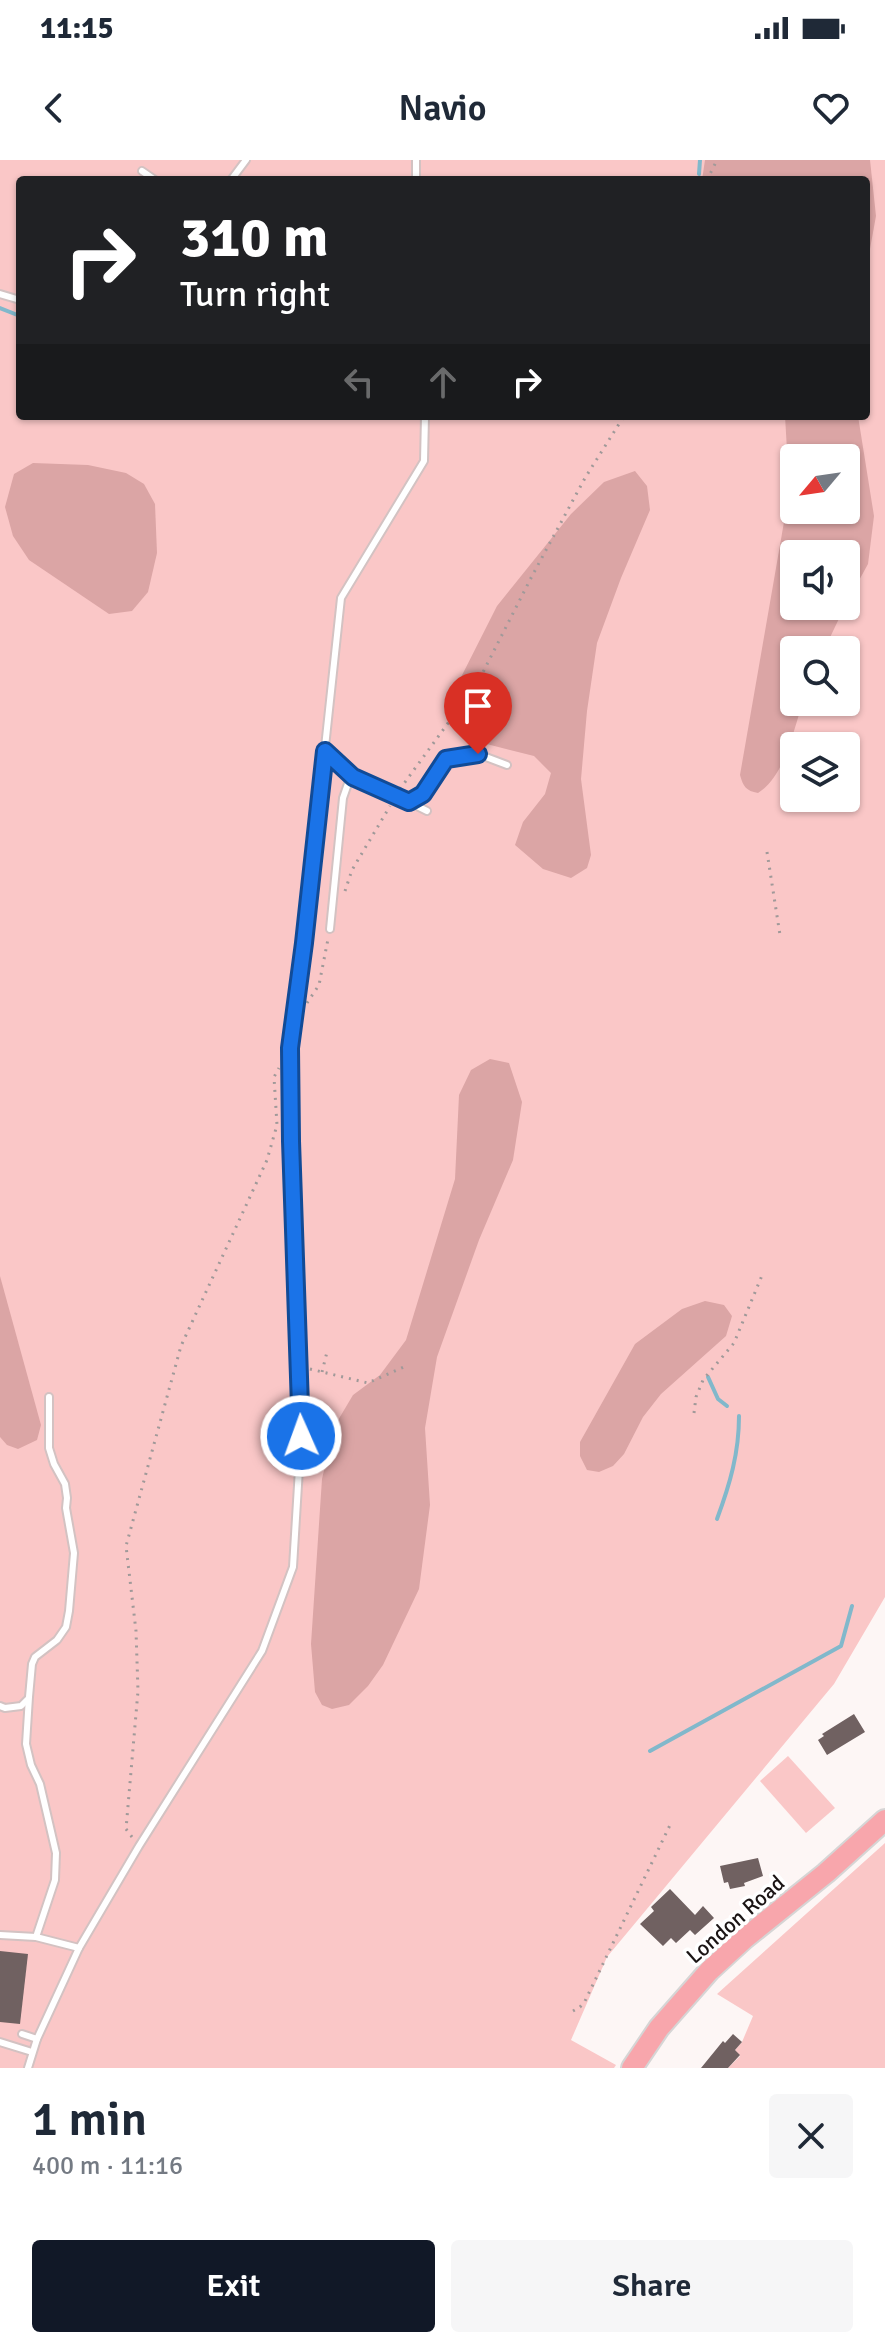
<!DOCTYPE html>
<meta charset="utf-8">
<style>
:root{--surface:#fff;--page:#f6f6f7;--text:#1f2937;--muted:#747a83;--accent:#111827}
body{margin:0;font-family:Signika,sans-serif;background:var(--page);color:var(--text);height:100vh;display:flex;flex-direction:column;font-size:30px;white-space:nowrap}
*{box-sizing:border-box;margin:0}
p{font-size:26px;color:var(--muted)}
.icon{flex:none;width:44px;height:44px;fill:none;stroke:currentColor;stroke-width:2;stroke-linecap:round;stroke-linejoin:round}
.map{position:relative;height:1908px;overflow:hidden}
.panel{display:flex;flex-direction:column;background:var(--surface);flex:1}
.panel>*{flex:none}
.guide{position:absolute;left:16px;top:16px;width:854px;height:244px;border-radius:8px;box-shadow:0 2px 6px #0004;background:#202124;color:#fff;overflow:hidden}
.needle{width:52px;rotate:241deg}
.fabs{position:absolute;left:780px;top:284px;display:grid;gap:16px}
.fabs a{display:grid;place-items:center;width:80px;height:80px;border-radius:8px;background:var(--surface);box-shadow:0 2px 6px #0004;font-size:40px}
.pin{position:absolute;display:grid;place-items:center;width:68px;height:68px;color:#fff;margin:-82px -34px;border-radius:50% 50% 50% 0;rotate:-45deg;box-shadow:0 0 8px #0007}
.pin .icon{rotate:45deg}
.me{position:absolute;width:88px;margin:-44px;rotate:358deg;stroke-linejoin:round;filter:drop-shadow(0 0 6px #0008)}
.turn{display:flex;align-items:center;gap:28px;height:168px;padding:0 32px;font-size:36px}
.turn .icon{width:104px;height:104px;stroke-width:2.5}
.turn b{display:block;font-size:56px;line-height:68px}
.lanes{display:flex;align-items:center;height:76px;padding:0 32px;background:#0003;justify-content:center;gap:40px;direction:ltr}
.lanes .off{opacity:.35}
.round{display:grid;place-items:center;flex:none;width:84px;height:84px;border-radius:8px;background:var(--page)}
.summary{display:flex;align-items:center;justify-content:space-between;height:136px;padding:0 32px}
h1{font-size:48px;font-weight:600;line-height:60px}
.button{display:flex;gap:16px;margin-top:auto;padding:16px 32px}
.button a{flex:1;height:92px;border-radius:8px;background:var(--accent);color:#fff;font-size:32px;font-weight:600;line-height:92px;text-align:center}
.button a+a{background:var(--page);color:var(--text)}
.status{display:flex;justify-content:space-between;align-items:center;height:56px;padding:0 40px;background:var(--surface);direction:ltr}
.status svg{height:22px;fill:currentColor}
header{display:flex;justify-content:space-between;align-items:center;height:104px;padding:0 32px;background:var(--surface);font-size:36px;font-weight:600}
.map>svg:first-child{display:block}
.green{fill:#fac7c7;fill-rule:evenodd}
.forest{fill:#dba5a5;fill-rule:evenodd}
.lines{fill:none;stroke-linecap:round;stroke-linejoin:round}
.stream{stroke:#81b8cb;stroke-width:4}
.building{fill:#706161}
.service-casing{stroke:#d3c2c2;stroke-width:10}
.primary-casing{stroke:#d6d5d5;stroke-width:24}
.path{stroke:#a09999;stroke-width:3;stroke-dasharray:2 6;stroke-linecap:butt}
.service{stroke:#fff;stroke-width:6}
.primary{stroke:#f8a6ac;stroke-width:20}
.route-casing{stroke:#114b97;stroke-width:20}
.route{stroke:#1a73e8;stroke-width:14}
.labels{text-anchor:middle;stroke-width:7;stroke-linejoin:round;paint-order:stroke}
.street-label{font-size:22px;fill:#1a1414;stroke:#fff}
</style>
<div class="status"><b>11:15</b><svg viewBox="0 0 49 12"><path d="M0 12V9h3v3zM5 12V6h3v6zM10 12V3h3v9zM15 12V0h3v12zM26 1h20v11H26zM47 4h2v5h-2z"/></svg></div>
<header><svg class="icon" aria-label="back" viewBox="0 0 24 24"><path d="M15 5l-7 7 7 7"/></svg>Navio<svg class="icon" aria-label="heart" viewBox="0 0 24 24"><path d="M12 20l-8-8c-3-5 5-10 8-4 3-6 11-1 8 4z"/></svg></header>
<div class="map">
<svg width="885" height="1908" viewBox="0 0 885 1908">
<rect width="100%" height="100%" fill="#fdf6f5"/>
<g class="green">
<path d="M0 0H885V1437L834 1524 607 1797 571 1880 616 1905 614 1908H0ZM20 20H866V256H20ZM794 298H846V350H794ZM794 394H846V446H794ZM794 490H846V542H794ZM794 586H846V638H794Z"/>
<path d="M788 1596 835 1648 806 1673 760 1621Z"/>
<path d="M885 1683V1908H728L740 1896 735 1890 742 1882 753 1856 717 1834Z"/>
</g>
<g class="forest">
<path d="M705 0H870L876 56 866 111V20H702Z"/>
<path d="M785 256H858L874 356 868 404 846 444V394H794V446H845L824 490H794V542H803C793 571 785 616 758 633 746 631 743 626 740 615L784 362 788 307ZM846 298V350H794V298Z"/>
<path d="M33 303 88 305 126 313 144 324 155 344 157 393 148 432 132 451 109 454 29 400 13 376 5 347 14 314Z"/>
<path d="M635 311 647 326 650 350 621 418 597 483 587 551 581 619 591 695 587 708 571 718 543 709 515 685 523 662 545 634 551 613 534 596 471 580 454 562 451 537 497 446 571 354 604 322Z"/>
<path d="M490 899 509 903 522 942 513 1000 479 1080 437 1197 425 1268 430 1345 419 1429 383 1505 368 1526 349 1545 332 1549 322 1545 315 1532 311 1484 322 1319 334 1267 353 1235 380 1215 406 1180 455 1019 459 935 471 910Z"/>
<path d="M0 1116 41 1265 37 1280 18 1289 7 1285 0 1277Z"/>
<path d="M705 1141 724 1145 732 1156 726 1176 661 1234 643 1257 624 1294 613 1306 599 1312 587 1310 580 1296V1282L635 1184 682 1149Z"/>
</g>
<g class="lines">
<g class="stream">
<path d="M699 14 700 0"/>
<path d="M0 148 20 156"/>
<path d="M708 1217 718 1239 727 1246"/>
<path d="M717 1359C730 1324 739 1293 739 1256"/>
<path d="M650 1591 841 1486 852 1446"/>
</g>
</g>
<g class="building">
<path d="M854 1554 865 1572 827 1595 818 1580 824 1576 822 1574Z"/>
<path d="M758 1698 763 1716 744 1723 745 1726 730 1729 728 1722 724 1723 720 1706Z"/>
<path d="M670 1729 695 1755 703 1746 714 1758 695 1775 690 1770 676 1783 671 1778 663 1786 640 1764 654 1751 651 1747Z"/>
<path d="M0 1791 28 1794 20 1864 0 1862Z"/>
<path d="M733 1874 742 1882 735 1890 740 1895 728 1908H701L723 1881 725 1883Z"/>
</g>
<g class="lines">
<defs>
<g id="service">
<path d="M416 0V20"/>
<path d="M142 11 155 20"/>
<path d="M231 20 246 0"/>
<path d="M0 134 20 140"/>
<path d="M325 591 353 617 409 642 423 634 446 599 478 594 507 605"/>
<path d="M409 642 427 651"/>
<path d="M330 769 343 638 351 615"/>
<path d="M0 1546 5 1548 21 1546 27 1540"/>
<path d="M0 1775 36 1777 79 1788"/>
<path d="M36 1777 55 1720 56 1693 40 1624 31 1605 26 1584 29 1537 32 1504 35 1497 57 1480 66 1467 69 1451 74 1393 66 1348 67 1338 65 1324 54 1304 49 1288V1237"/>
<path d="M22 1874 37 1879"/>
<path d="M0 1882 32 1892"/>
<path d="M28 1908 37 1879 79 1788 139 1686 262 1491 293 1407 301 1276 291 981 290 888 304 783 341 438 424 301 425 256"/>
</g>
<path id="primary" d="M632 1908 659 1868 709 1811 744 1779 826 1713 885 1660"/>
</defs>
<use href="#service" class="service-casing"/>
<use href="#primary" class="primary-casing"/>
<g class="path">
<path d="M707 20 717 0"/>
<path d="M400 629 478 522 532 416 585 318 624 256"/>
<path d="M767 692 780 775"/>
<path d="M345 731 352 710 390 646"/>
<path d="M307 843 319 825 328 779"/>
<path d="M310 1209 368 1223 404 1207"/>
<path d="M322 1212 327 1192"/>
<path d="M694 1253 696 1237 703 1220 734 1183 763 1113"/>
<path d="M132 1677 126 1669 138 1531 136 1471 126 1386 181 1186 267 1000 277 965 274 917 279 908"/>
<path d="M573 1851 580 1847 585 1841 672 1661"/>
</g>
<use href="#service" class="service"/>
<use href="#primary" class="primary"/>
</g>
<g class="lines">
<defs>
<path id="route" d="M301 1276 291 981 290 888 304 783 325 591 353 617 409 642 423 634 446 599 478 594"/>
</defs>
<use href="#route" class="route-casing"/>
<use href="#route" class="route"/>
</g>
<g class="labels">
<g class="street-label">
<text transform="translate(735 1759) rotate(-41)" y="8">London Road</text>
</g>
</g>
</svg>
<div class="fabs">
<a><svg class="needle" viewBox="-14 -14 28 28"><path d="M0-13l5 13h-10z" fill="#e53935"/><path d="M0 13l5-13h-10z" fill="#747a83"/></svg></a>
<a><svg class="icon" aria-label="sound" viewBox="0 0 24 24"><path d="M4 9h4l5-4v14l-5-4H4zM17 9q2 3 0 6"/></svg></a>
<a><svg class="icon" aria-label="search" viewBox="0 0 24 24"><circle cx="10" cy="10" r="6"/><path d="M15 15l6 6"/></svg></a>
<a><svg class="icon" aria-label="layers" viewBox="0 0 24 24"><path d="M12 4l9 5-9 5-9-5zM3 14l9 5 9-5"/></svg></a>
</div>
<div class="pin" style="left:478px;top:594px;background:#d93025"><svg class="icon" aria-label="arrive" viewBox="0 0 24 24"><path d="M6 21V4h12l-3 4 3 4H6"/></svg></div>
<svg class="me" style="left:301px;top:1276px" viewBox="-20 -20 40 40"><circle r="17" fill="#1a73e8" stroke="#fff" stroke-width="3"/><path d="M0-11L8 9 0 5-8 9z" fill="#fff"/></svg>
<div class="guide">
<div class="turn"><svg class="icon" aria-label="right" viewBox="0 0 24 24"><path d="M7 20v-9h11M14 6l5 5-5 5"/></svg><div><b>310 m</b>Turn right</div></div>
<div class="lanes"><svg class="icon off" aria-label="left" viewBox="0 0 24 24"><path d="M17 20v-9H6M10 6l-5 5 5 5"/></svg><svg class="icon off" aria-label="ahead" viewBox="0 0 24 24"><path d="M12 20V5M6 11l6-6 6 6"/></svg><svg class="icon" aria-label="right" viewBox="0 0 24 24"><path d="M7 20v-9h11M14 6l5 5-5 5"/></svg></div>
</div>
</div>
<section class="panel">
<div class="summary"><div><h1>1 min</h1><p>400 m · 11:16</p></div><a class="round"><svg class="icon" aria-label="close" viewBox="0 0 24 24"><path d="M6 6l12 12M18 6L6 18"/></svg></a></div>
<div class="button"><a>Exit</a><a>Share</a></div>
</section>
